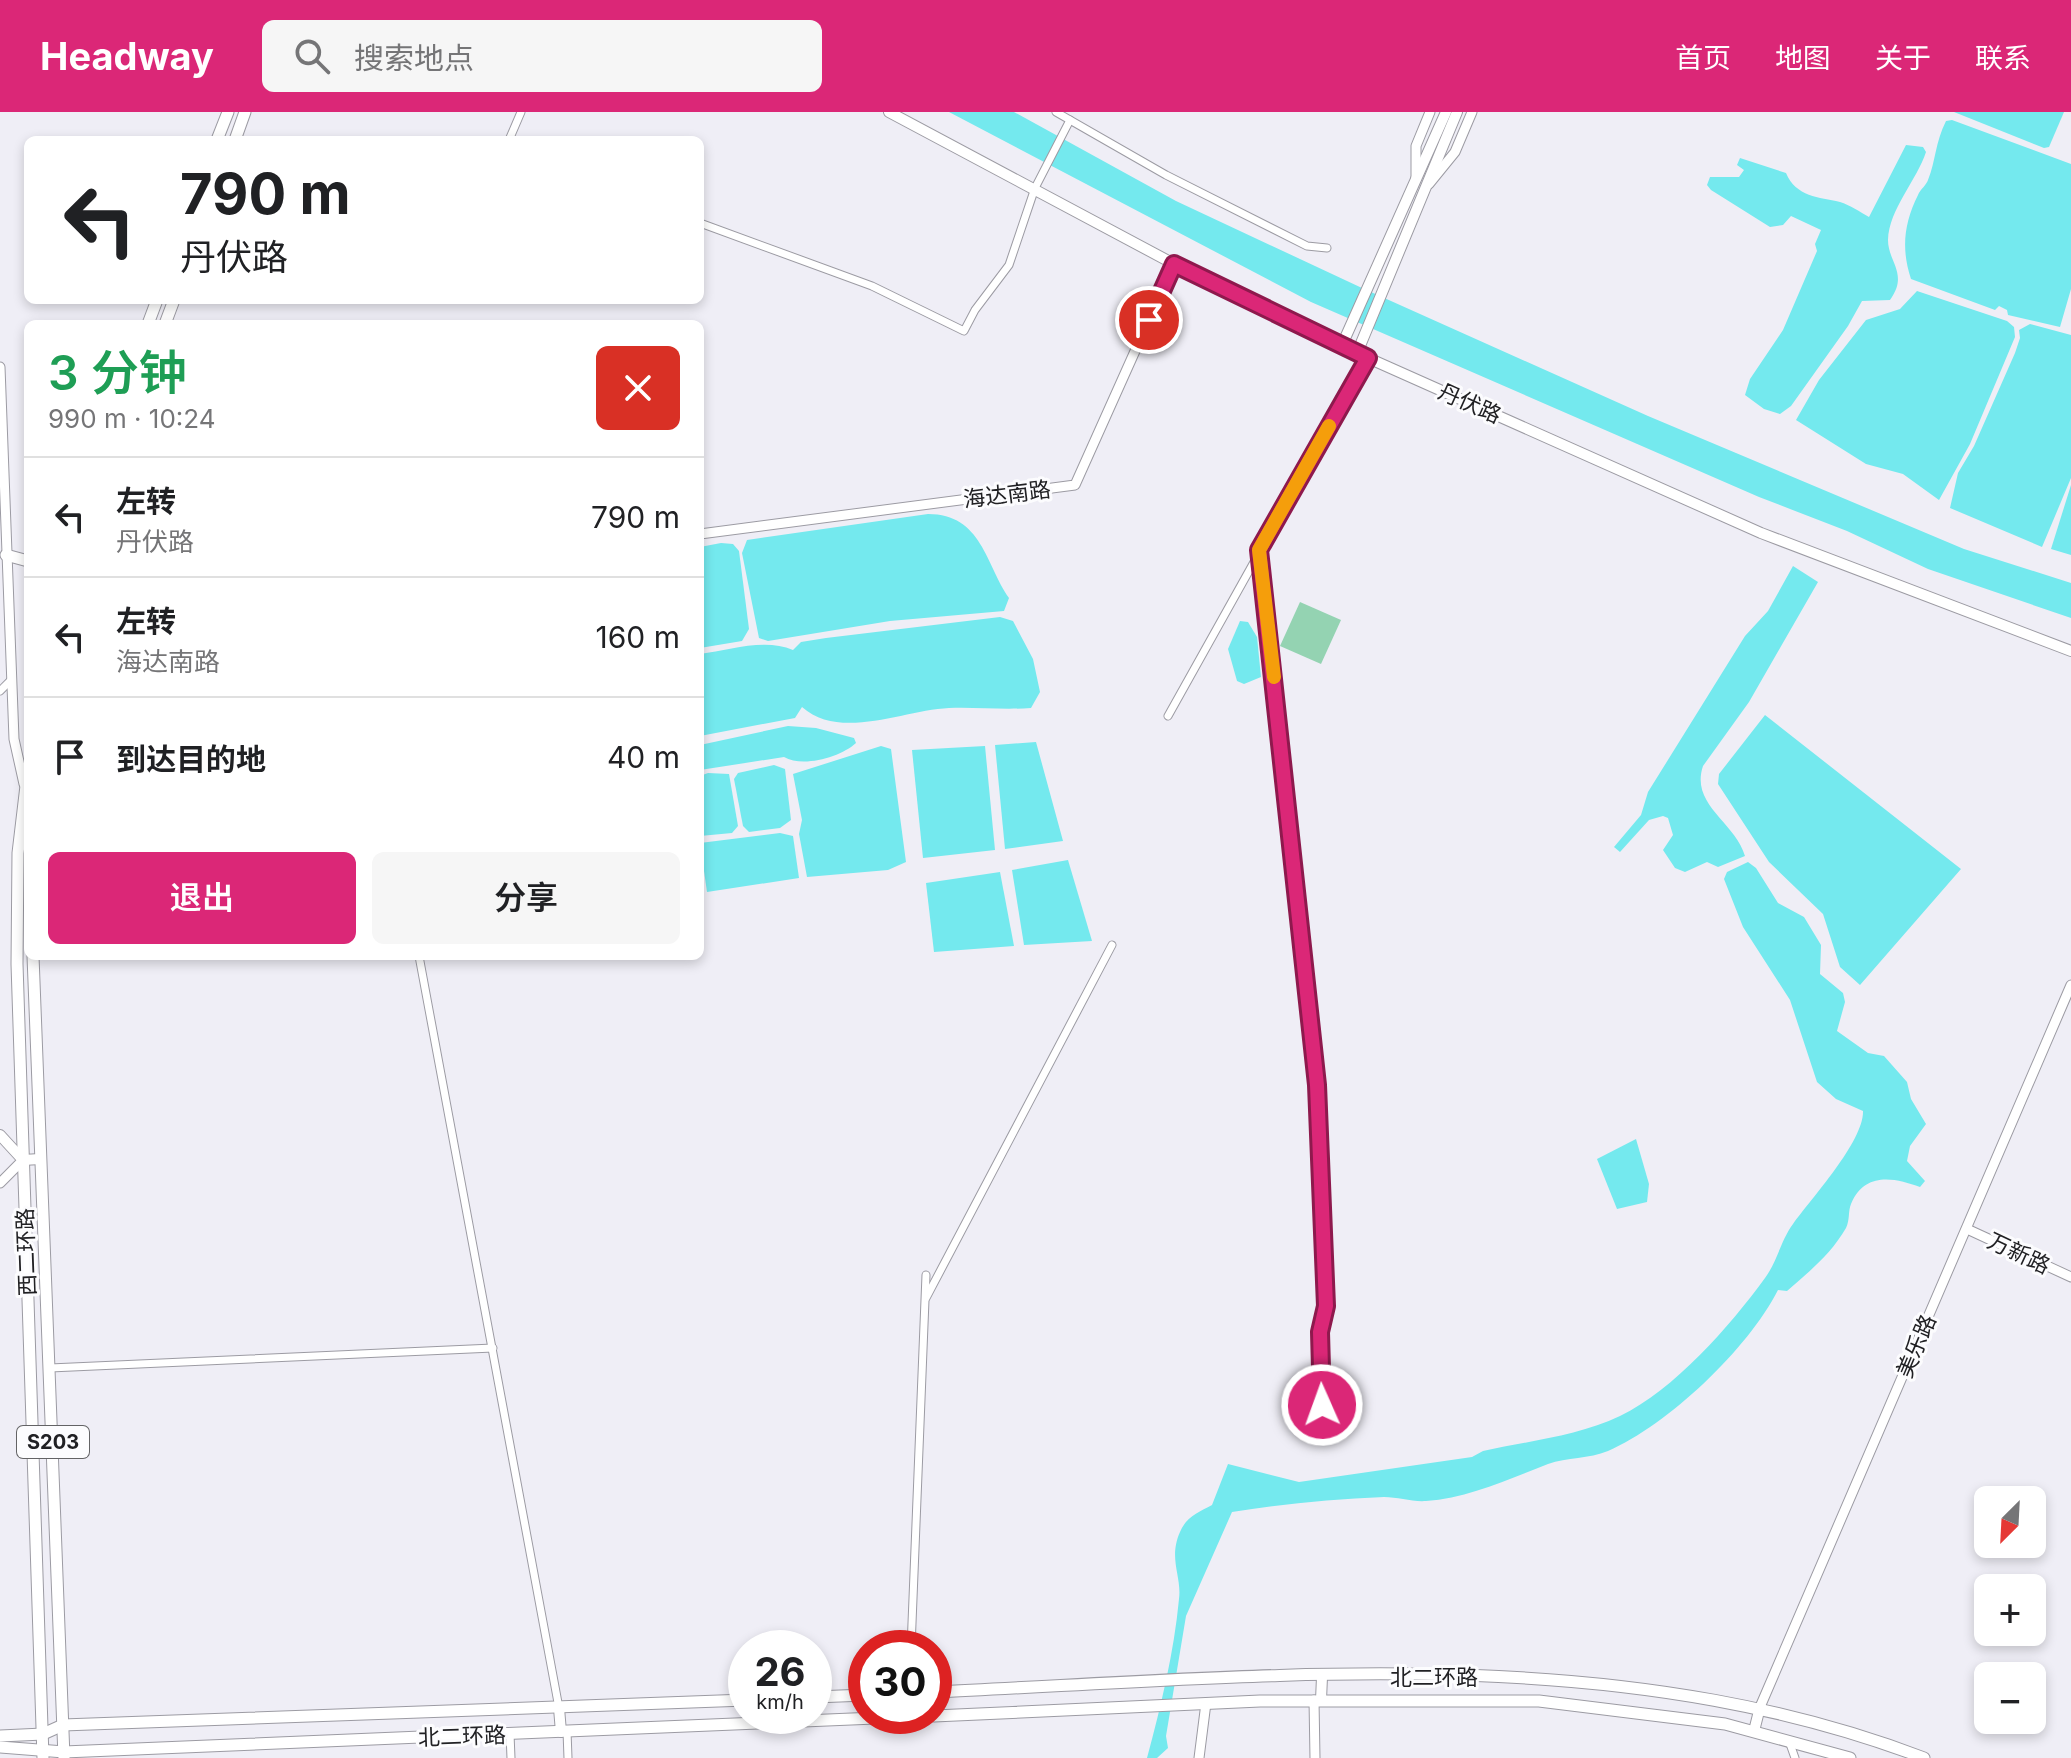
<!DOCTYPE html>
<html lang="zh">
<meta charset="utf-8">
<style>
:root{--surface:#fff;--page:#f6f6f6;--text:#202124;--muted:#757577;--line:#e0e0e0;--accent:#db2777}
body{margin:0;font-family:Inter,"Noto Sans SC",sans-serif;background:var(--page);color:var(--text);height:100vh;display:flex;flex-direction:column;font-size:30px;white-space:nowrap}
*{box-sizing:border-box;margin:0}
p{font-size:26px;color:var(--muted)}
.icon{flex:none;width:44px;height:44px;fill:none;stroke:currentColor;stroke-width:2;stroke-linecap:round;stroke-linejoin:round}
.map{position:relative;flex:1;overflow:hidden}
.sheet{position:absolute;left:24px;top:208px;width:680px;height:640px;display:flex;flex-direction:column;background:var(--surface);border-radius:12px;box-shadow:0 4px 12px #0003}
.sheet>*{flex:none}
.hud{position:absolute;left:24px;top:24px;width:680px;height:168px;border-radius:12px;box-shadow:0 4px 12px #0003;background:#fff;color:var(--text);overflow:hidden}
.needle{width:52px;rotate:204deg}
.fabs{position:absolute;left:1974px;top:1374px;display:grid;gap:16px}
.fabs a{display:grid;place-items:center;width:72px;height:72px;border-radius:12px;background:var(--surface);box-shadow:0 4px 12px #0003;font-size:40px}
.speed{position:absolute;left:728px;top:1518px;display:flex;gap:16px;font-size:40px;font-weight:700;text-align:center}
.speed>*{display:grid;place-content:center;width:104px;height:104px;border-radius:50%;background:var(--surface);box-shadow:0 4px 12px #0003;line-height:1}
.speed small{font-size:20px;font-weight:400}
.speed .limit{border:12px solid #d22;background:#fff;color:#111}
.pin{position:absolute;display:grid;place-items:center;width:68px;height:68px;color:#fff;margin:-34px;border:4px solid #fff;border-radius:50%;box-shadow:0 2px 8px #0007}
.me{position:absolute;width:88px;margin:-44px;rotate:358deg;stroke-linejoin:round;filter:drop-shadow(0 0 6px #0008)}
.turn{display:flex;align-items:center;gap:28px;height:168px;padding:0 24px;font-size:36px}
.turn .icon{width:104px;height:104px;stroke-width:2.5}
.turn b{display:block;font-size:56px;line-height:68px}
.round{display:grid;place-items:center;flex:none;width:84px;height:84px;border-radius:12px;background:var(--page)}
.head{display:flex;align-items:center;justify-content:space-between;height:136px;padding:0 24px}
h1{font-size:48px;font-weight:600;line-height:60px;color:#1e9e55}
.button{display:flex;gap:16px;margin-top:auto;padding:16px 24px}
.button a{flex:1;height:92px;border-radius:12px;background:var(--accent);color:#fff;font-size:32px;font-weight:600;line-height:92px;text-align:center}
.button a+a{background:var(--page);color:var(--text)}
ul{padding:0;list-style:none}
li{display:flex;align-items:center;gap:24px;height:120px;padding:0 24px;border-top:2px solid var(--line)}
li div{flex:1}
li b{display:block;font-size:30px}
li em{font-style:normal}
header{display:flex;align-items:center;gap:48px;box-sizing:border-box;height:112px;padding:0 40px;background:var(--accent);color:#fff}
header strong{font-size:38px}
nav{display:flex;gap:44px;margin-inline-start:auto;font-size:28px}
.search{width:560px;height:72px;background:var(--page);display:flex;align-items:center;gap:20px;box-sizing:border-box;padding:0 28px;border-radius:12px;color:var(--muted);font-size:30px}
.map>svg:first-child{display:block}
.green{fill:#94d3b2}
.water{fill:#74e9ee}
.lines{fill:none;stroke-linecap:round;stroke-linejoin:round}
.minor-casing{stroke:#9c9ba3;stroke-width:9}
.tertiary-casing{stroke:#9c9ba3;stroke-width:11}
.secondary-casing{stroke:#9c9ba3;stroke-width:12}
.primary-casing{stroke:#9c9ba3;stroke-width:13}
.minor{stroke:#fff;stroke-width:7}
.tertiary{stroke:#fff;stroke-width:9}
.secondary{stroke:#fff;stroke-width:10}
.primary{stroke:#fff;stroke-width:11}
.route-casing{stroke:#8e194d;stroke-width:20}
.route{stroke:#db2777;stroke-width:14}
.slow{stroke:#f59e0b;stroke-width:14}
.labels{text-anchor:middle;stroke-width:6;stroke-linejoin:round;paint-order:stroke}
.shield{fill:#fcfcfe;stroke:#636365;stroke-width:2}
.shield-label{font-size:20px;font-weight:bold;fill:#212124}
.street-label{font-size:22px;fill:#212124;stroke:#fcfcfe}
</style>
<header>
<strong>Headway</strong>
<div class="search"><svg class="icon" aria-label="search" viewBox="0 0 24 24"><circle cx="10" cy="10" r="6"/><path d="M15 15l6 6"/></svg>搜索地点</div>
<nav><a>首页</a><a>地图</a><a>关于</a><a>联系</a></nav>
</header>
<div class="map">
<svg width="2071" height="1646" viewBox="0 0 2071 1646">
<rect width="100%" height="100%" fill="#efeef6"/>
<path class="green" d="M1300 490 1341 508 1321 552 1280 534Z"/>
<g class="water">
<path d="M949 0H1014L1176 89 1362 176 1648 304 1964 437 2071 471V506L1928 457 1847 419 1759 385 1311 190Z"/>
<path d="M1954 0H2064L2049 35 2044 36Z"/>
<path d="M1952 8 2071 52V177L2060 215 2008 203 2007 198 1999 194 1995 198 1911 167C1901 137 1904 111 1918 83 1920 78 1927 72 1928 68 1936 48 1935 31 1946 9Z"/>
<path d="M1906 33 1923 35 1926 40C1917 68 1889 97 1888 128 1888 150 1909 162 1890 188L1862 189 1848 214 1791 294 1780 302 1764 297 1745 283 1750 267 1783 218 1817 139 1815 132 1821 118 1791 104 1783 113 1770 115 1711 78 1707 73 1710 65H1739L1744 58 1737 53 1740 46 1786 61C1796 85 1819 85 1840 90 1850 93 1860 100 1869 105Z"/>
<path d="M1917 179 2007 209 2014 215 2015 225 1970 332 1939 388 1903 362 1866 352 1796 308 1819 268 1866 208 1900 197Z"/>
<path d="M2030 212 2071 223V366L2042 435 1950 396 1958 361 1974 334 2015 241 2020 226 2019 218Z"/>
<path d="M2071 373V443L2051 437Z"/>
<path d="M928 402C982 402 986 453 1009 486L1004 499 890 509 768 529 759 526 742 441 747 428Z"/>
<path d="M721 431 733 432 739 439 749 517 742 529 700 536V435Z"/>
<path d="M1793 454 1818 470 1749 590 1703 654C1690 693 1735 710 1745 744L1718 755 1707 750 1685 760 1675 756 1663 738 1673 723 1668 706 1663 704 1649 708 1620 740 1614 735 1641 703 1648 680 1745 524 1768 499Z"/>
<path d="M1000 505 1013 509 1033 547 1040 580 1031 596C1003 598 976 595 949 596 904 598 840 629 802 595L795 606 700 624V542C730 538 765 526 793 538L801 530 826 526Z"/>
<path d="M1240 509 1248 510 1257 525 1261 565 1244 572 1237 569 1228 537Z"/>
<path d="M1765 603 1961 757 1860 873 1840 855 1823 802 1769 750 1718 672 1719 662Z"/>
<path d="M788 614 816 616 854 626 856 631C841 645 803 656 784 645L700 658V633Z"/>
<path d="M1036 630 1063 729 1005 737 995 633Z"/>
<path d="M881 634 891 637 906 750 888 758 807 765 799 722 802 708 793 662Z"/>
<path d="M985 634 995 738 923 746 912 638Z"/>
<path d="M774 653 785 657 791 708 780 716 749 720 743 714 734 667 738 661Z"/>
<path d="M708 661 729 662 738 714 732 721 700 724V664Z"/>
<path d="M780 721 793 724 799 766 707 780 700 731Z"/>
<path d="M1068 748 1092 829 1024 833 1012 758Z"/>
<path d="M1748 750 1756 756 1778 791 1804 805 1821 833 1820 862 1843 881 1845 890 1837 919 1868 941 1884 944 1907 970 1911 987 1926 1012 1910 1034 1907 1049 1925 1069 1920 1075C1895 1066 1865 1059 1851 1092 1848 1099 1850 1108 1846 1116 1831 1142 1809 1160 1787 1179L1778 1178C1748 1237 1668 1313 1608 1339 1589 1347 1567 1345 1548 1352 1509 1367 1468 1386 1426 1389 1412 1390 1398 1385 1384 1385 1332 1387 1283 1392 1232 1400L1186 1504 1166 1624 1168 1636 1157 1646H1147C1161 1594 1174 1540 1179 1487 1182 1464 1168 1447 1180 1420 1186 1405 1199 1400 1212 1393L1228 1352 1299 1370 1472 1345 1483 1339C1528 1329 1578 1324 1620 1304 1674 1278 1730 1214 1765 1166 1777 1150 1781 1128 1793 1112 1812 1086 1864 1029 1863 999L1836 987 1817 970 1790 888 1743 815 1724 767 1727 760Z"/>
<path d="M1000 760 1014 834 934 840 926 771Z"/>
<path d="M1636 1027 1649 1072 1647 1090 1617 1097 1597 1047Z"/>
</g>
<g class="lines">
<defs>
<g id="minor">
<path d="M1056 0 1166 63 1307 134 1327 136"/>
<path d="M509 28 521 0"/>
<path d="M700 111 872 174 964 219 975 198 1009 153 1035 76 1070 8"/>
<path d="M1259 438 1317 973 1326 1194 1320 1220 1322 1293"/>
<path d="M0 579 11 568"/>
<path d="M1168 604 1368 246"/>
<path d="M419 844 559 1596"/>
<path d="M926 1186 1112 833"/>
<path d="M50 1256 493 1236"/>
<path d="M911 1536 926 1163"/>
<path d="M567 1619 568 1646"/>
<path d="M510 1622 511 1646"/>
<path d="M1789 1629 1795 1646"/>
</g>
<g id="tertiary">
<path d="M1416 66V34L1430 0"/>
<path d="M1429 72 1455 40 1472 0"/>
<path d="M0 255 14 627 24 672"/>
<path d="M700 422 1075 373 1174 152"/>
<path d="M0 1071 23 1048"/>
<path d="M1967 1117 2071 1165"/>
<path d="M1314 1588 1315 1646"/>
<path d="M1760 1595 2071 873"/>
<path d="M1199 1646 1206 1591"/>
</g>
<g id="secondary">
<path d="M889 0 1174 152 1368 246 1761 421 2071 539"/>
<path d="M1342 233 1446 0"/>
<path d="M1357 241 1457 0"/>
<path d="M0 1023 23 1048 40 1047"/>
<path d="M1321 1588 1322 1565"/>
<path d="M559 1596 561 1620"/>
<path d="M1754 1619 1760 1595"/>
</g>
<g id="primary">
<path d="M217 28 228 0"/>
<path d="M235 28 245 0"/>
<path d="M148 212 157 188"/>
<path d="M165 212 174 188"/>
<path d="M6 443 28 449"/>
<path d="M28 657 18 741 17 852 43 1646"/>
<path d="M33 844 64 1645"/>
<path d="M934 1580C1263 1565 1610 1526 1924 1646"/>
<path d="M814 1585 866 1583"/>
<path d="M934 1604 1260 1589H1539L1725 1612 1850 1646"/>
<path d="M0 1624 43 1622 63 1613 746 1588"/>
<path d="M0 1635 64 1640 923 1604"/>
</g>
</defs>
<use href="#minor" class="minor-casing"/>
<use href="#tertiary" class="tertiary-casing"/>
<use href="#secondary" class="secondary-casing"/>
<use href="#primary" class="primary-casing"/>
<use href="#minor" class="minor"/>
<use href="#tertiary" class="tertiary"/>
<use href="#secondary" class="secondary"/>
<use href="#primary" class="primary"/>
</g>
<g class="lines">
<defs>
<path id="route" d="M1149 208 1174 152 1368 246 1259 438 1317 973 1326 1194 1320 1220 1322 1293"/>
</defs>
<use href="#route" class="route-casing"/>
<use href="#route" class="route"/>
<path class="slow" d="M1274 565 1259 438 1329 314"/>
</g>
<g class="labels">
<rect class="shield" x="17" y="1314" width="72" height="32" rx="6"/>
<g class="shield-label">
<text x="53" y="1337">S203</text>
</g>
<g class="street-label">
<text transform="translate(1470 291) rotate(24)" y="8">丹伏路</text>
<text transform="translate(1007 382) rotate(-7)" y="8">海达南路</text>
<text transform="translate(26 1140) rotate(-92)" y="8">西二环路</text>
<text transform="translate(2019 1141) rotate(25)" y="8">万新路</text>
<text transform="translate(1916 1234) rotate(-67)" y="8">美乐路</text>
<text x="1434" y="1573">北二环路</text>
<text transform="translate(462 1624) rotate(-2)" y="8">北二环路</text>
</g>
</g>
</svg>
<div class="fabs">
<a><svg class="needle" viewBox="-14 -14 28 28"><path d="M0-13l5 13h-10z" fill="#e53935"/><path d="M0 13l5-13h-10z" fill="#757577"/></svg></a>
<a>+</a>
<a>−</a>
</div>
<div class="speed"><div>26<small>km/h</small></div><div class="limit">30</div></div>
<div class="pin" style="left:1149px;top:208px;background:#d93025"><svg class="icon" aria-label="arrive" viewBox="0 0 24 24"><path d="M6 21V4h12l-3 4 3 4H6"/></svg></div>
<svg class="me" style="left:1322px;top:1293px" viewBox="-20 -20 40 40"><circle r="17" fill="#db2777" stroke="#fff" stroke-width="3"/><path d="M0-11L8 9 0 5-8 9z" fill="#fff"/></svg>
<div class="hud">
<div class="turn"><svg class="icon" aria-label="left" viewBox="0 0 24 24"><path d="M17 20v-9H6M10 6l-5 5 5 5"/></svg><div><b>790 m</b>丹伏路</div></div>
</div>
<section class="sheet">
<div class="head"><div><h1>3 分钟</h1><p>990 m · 10:24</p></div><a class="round" style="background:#d93025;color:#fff"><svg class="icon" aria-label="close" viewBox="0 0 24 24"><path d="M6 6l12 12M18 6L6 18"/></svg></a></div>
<ul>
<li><svg class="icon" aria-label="left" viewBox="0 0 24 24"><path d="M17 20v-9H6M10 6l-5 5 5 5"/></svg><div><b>左转</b><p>丹伏路</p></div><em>790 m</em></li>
<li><svg class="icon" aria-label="left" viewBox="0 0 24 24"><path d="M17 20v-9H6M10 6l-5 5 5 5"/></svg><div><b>左转</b><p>海达南路</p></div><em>160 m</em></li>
<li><svg class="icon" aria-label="arrive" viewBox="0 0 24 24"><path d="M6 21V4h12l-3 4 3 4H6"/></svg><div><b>到达目的地</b></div><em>40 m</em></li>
</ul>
<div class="button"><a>退出</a><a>分享</a></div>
</section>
</div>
